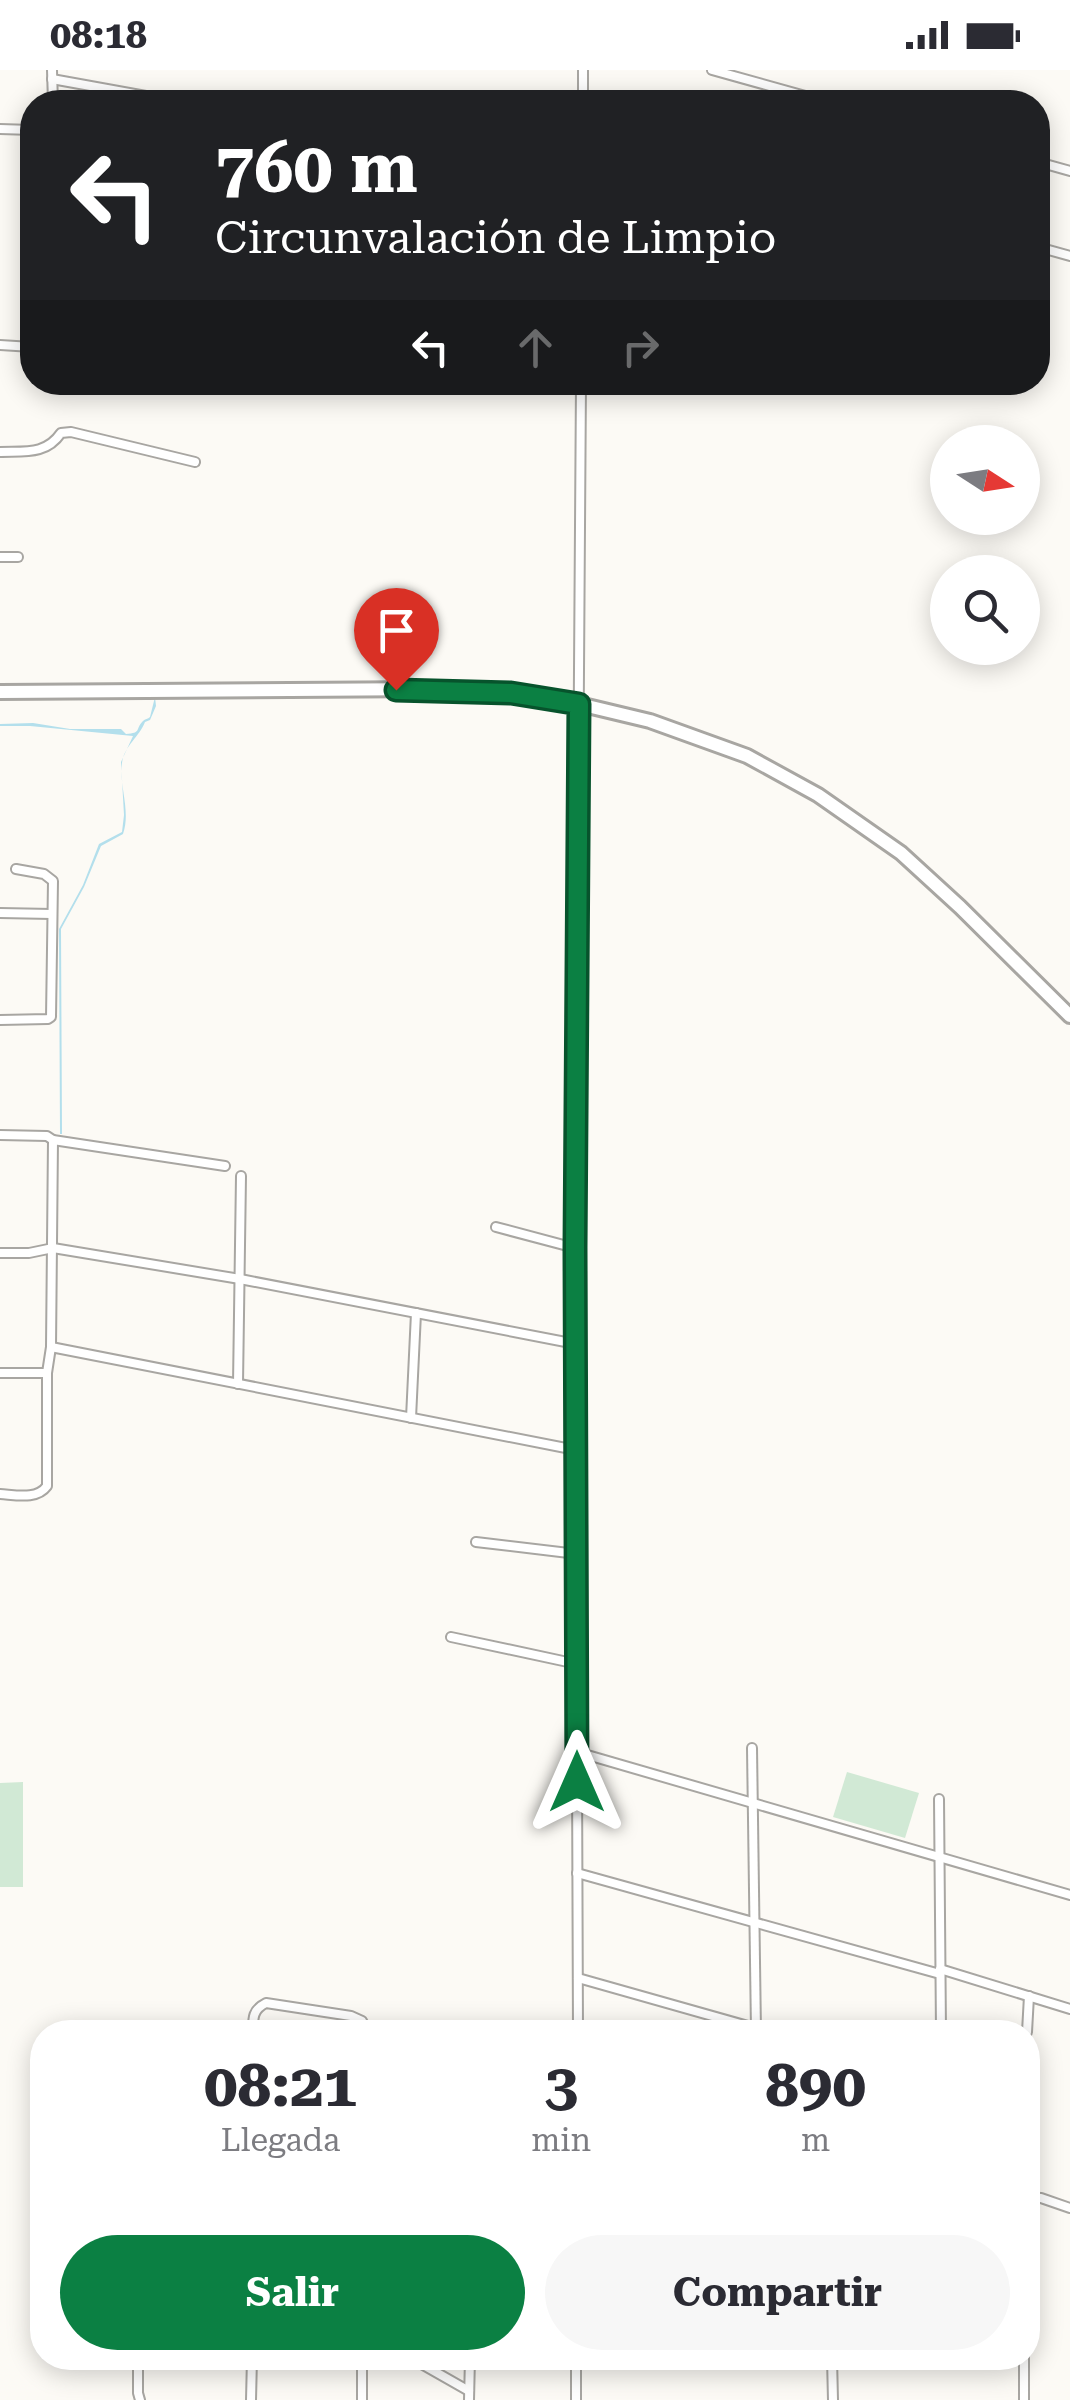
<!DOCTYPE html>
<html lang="es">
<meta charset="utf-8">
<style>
:root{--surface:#fff;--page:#f7f7f7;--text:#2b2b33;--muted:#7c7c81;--accent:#0b8043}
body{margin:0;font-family:"Roboto Serif",serif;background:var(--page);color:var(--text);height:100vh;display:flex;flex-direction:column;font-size:38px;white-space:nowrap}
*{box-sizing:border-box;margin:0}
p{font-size:32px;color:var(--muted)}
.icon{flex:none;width:55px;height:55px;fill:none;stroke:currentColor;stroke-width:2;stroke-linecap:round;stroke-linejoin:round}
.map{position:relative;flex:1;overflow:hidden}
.panel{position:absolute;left:30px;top:1950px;width:1010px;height:350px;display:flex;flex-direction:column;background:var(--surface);border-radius:40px;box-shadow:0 5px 25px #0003}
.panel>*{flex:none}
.banner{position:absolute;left:20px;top:20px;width:1030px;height:305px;border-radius:40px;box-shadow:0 5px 25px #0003;background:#202124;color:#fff;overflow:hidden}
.needle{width:65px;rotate:102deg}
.controls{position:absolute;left:930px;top:355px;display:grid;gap:20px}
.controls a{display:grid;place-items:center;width:110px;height:110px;border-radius:50%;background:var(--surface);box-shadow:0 5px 25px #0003;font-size:50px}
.pin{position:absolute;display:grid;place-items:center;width:85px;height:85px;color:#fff;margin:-102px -42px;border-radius:50% 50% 50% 0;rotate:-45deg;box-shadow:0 0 10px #0007}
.pin .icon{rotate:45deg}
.me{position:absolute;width:110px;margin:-55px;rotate:0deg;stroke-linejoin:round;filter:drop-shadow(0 0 8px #0008)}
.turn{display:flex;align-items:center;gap:35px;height:210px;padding:0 30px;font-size:45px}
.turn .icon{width:130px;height:130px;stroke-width:2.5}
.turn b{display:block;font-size:70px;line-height:85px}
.lanes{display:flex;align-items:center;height:95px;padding:0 30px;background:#0003;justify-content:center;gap:50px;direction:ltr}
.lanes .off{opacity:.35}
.eta{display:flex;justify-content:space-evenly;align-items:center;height:170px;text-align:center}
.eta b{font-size:60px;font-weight:700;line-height:70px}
.action{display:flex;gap:20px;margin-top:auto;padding:20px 30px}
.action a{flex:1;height:115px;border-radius:60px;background:var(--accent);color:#fff;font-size:40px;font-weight:700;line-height:115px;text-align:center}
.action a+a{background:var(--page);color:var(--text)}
.status{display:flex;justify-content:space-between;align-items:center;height:70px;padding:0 50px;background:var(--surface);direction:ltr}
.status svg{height:28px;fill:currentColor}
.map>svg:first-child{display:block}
.green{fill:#d1e9d5}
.water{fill:#b3dfec}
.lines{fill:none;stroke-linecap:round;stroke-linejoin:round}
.minor-casing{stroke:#a8a6a2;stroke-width:12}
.trunk-casing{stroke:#a8a6a2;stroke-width:18}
.minor{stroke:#fff;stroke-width:8}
.trunk{stroke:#fff;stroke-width:12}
.route-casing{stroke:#07532c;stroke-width:25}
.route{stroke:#0b8043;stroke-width:18}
</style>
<div class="status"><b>08:18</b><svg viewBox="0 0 49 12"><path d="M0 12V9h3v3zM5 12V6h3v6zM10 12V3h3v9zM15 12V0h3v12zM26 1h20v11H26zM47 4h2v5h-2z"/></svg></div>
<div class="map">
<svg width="1070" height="2330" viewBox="0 0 1070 2330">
<rect width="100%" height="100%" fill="#fcfaf5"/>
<g class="green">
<path d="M847 1702 919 1723 905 1768 833 1747Z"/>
<path d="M23 1712V1817H0V1713Z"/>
</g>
<path class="water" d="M155 627 156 636 150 650 145 652C140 666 124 676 122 693 119 717 131 741 123 764L101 776 84 817 61 859 62 1064H60L59 859 83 815 99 774 122 762 124 745 121 692 133 666 30 656H0V654L33 653 70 659H121L126 664C142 663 135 659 143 651 145 649 148 649 150 647Z"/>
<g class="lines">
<defs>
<g id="minor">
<path d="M52 0 53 32"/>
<path d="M583 0V32"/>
<path d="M712 0 827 32"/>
<path d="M52 9 179 32"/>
<path d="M0 59 32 60"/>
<path d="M1038 92 1070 101"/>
<path d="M1038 177 1070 186"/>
<path d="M0 275 32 277"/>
<path d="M0 382C25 381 46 385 61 363L71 362 195 392"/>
<path d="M0 487H18"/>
<path d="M0 843 52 844"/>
<path d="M0 950 48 949 51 947 53 811 44 804 16 799"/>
<path d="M0 1065 47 1066 53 1070 51 1277 47 1303V1416C37 1430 16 1425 0 1424"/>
<path d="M53 1070 225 1096"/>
<path d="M496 1157 575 1178"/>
<path d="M0 1183H29L53 1178 240 1209 576 1274"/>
<path d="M51 1277 576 1380"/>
<path d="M0 1303H47"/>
<path d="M238 1314 241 1106"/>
<path d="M411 1348 416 1243"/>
<path d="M476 1472 577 1484"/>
<path d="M451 1567 577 1594"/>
<path d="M752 1678 756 1962"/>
<path d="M577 1682 1070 1825"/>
<path d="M939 1729 941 1962"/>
<path d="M577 1803 940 1904"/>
<path d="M940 1899 1070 1939"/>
<path d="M578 1908 769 1962"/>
<path d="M253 1962C253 1949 252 1940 266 1933L351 1946 362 1951 367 1962"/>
<path d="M578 1962 575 1178 581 312"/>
<path d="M1027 1962 1029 1926"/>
<path d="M1028 2127 1041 2128 1070 2138"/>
<path d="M138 2288V2323L140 2330"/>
<path d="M411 2288 469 2321"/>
<path d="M832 2288 833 2330"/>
<path d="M1024 2288V2330"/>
<path d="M251 2330 252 2288"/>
<path d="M362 2330V2288"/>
<path d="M469 2330 470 2288"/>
<path d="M576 2330V2288"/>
</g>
<path id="trunk" d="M0 622 433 619 511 623 579 634 650 651 747 686 818 725 901 783 960 837 1070 946"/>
</defs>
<use href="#minor" class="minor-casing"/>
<use href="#trunk" class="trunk-casing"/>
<use href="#minor" class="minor"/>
<use href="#trunk" class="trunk"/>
</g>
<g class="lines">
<defs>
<path id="route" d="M396 620 511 623 579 634 575 1178 577 1712"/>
</defs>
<use href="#route" class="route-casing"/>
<use href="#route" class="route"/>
</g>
</svg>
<div class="controls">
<a><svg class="needle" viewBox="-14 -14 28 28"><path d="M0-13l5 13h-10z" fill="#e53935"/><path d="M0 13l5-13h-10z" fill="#7c7c81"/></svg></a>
<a><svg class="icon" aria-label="search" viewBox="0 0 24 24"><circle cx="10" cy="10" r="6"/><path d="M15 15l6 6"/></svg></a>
</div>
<div class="pin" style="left:396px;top:620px;background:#d93025"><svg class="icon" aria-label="arrive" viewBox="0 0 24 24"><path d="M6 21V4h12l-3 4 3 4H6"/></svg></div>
<svg class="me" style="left:577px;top:1712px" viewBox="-20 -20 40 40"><path d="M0-17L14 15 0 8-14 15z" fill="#0b8043" stroke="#fff" stroke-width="4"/></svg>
<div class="banner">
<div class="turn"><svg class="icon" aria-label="left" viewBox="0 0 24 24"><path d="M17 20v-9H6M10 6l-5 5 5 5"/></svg><div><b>760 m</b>Circunvalación de Limpio</div></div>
<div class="lanes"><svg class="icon" aria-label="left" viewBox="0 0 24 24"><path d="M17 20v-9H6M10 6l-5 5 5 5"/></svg><svg class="icon off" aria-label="ahead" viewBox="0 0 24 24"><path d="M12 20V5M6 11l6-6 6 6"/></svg><svg class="icon off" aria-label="right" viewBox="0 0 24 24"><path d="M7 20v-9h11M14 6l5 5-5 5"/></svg></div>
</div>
<section class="panel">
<div class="eta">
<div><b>08:21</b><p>Llegada</p></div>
<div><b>3</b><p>min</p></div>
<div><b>890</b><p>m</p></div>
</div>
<div class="action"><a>Salir</a><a>Compartir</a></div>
</section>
</div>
